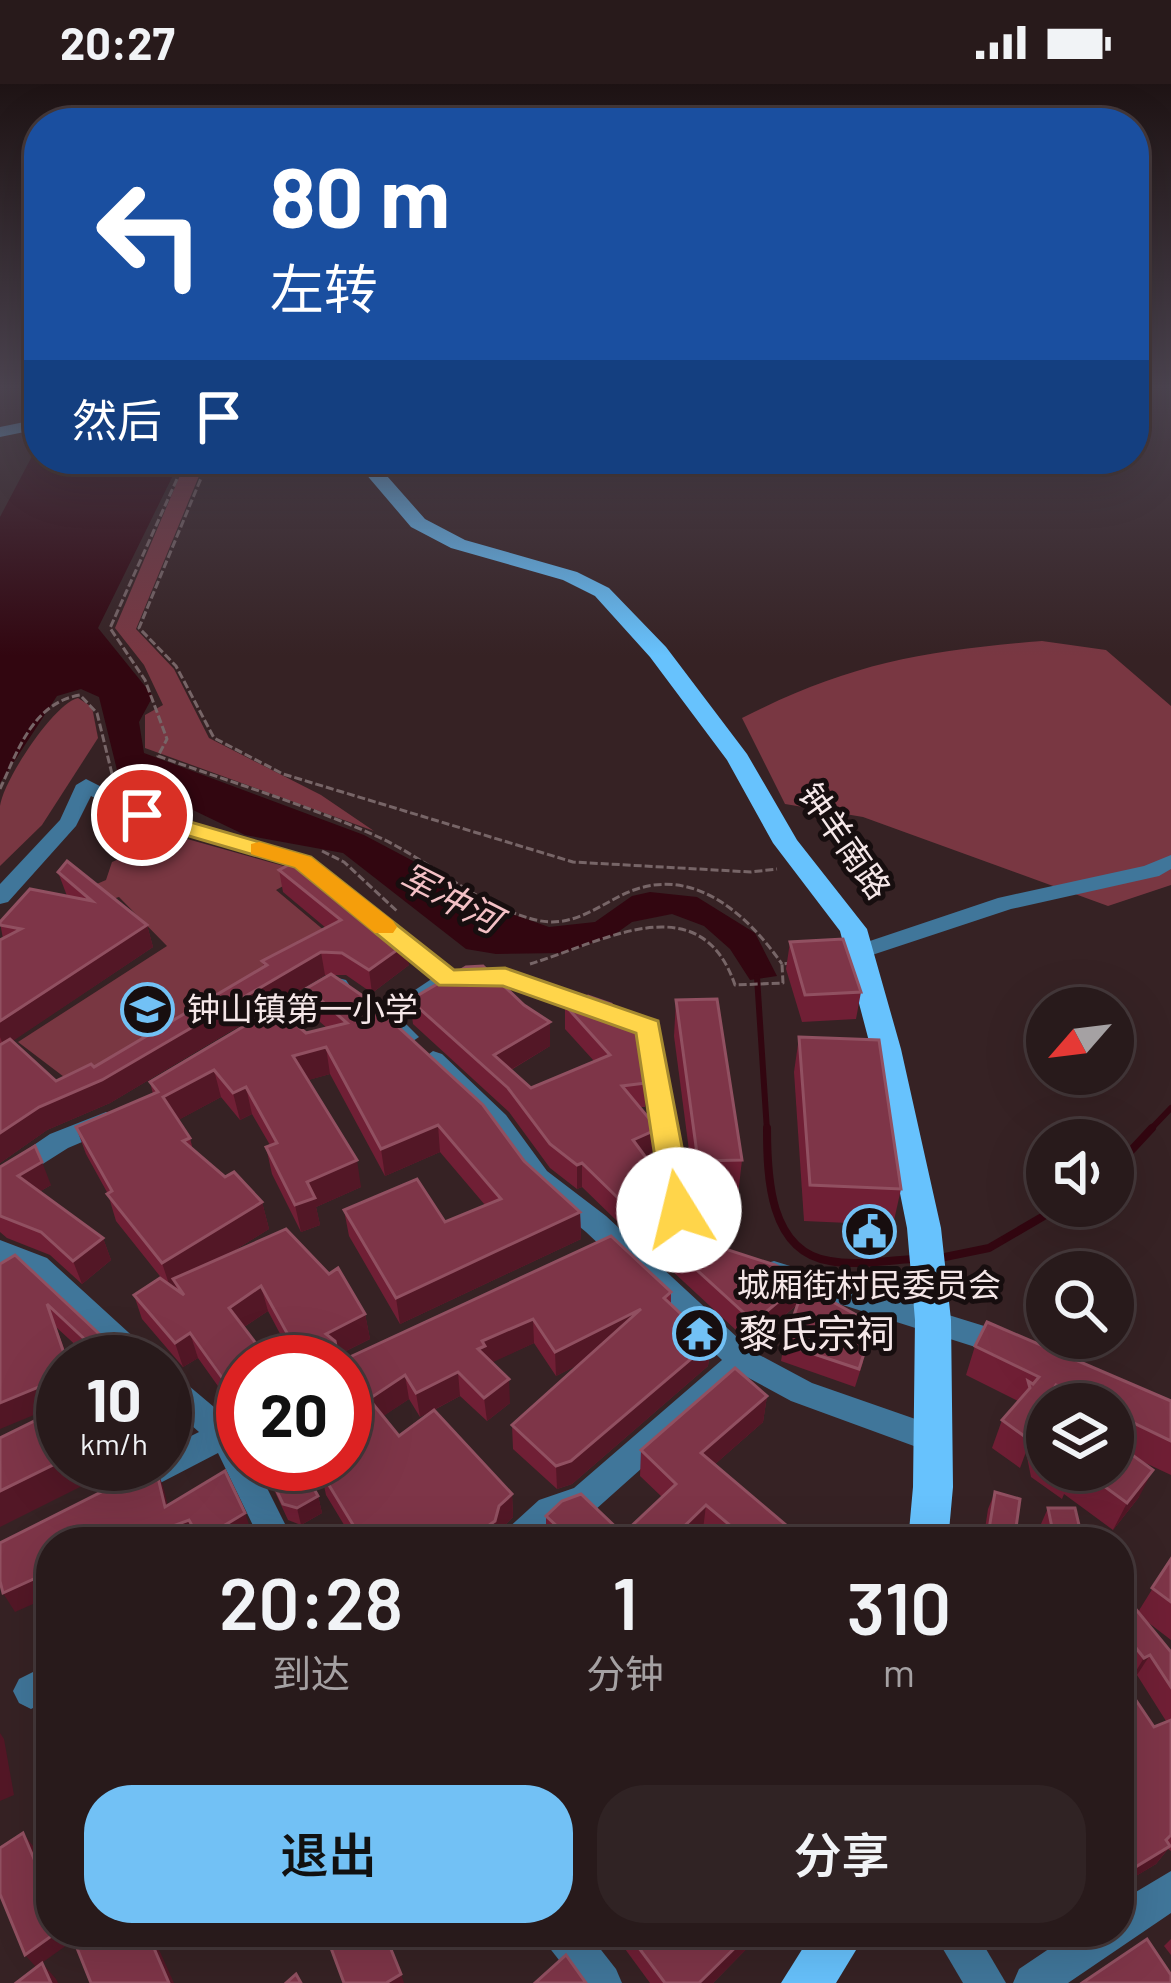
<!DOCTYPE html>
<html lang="zh">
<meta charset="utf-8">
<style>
:root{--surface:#281a1b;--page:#302324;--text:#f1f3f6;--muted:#a5a1a3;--line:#44383a;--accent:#72c1f5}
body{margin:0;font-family:Barlow,"Noto Sans SC",sans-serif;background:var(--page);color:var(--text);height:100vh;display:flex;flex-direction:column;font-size:45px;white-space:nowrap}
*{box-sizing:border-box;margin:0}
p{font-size:39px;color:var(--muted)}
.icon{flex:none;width:66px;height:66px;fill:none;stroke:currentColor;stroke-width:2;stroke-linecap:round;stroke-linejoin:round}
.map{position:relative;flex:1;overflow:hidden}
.drawer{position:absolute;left:36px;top:1443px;width:1098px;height:420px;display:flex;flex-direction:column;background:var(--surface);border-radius:48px;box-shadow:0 12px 48px #0002,0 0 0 3px var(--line)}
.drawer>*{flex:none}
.top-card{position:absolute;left:24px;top:24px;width:1125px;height:366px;border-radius:48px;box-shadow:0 12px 48px #0002,0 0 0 3px var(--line);background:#1a4fa0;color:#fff;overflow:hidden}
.needle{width:78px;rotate:242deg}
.buttons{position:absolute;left:1026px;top:903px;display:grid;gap:24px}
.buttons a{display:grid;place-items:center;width:108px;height:108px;border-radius:50%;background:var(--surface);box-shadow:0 12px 48px #0002,0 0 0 3px var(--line);font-size:60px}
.speed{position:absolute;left:36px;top:1251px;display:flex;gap:24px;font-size:60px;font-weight:700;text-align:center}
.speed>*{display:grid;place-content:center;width:156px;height:156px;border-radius:50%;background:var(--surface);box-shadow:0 12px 48px #0002,0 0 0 3px var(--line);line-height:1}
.speed small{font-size:30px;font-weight:400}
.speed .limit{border:18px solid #d22;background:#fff;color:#111}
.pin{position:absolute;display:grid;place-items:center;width:102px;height:102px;color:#fff;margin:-51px;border:6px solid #fff;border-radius:50%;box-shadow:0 3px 12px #0007}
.me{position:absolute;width:132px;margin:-66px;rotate:351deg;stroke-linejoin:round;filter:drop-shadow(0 0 9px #0008)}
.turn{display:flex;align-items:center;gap:42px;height:252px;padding:0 48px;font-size:54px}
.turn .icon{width:156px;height:156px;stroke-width:2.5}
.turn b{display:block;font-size:84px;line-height:102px}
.then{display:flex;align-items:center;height:114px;padding:0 48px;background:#0003;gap:24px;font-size:45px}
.eta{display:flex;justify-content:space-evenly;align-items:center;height:204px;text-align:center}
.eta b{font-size:72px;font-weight:600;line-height:84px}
.primary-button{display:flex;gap:24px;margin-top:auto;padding:24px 48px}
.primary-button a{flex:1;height:138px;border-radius:48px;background:var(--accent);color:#111;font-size:48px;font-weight:600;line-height:138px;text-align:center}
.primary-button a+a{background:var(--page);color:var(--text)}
.status{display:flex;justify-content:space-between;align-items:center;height:84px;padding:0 60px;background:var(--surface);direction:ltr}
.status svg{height:33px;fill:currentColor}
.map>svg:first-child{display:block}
.green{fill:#793742}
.water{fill:#320610}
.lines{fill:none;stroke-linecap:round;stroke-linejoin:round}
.stream-far1{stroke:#320610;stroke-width:6}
.stream{stroke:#320610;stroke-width:8}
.path{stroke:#776567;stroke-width:3;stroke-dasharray:8 3;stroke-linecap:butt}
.minor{fill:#40769a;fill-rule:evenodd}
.major{fill:#67c2fd;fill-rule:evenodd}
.wall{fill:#701f35;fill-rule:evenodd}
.shaded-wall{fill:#531726}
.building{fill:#7e3548;stroke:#915061;stroke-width:3}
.route{fill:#ffd54a;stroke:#a68a30;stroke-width:3}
.slow{fill:#f59e0b}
.labels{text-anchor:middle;stroke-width:10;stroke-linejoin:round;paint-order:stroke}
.street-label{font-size:33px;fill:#f5e7e8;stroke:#170e0f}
.poi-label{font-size:33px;fill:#f5e7e8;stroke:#170e0f;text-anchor:start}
.water-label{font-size:36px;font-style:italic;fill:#f3c0c5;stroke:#170e0f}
.near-poi-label{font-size:39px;fill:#f5e7e8;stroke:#170e0f;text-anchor:start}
</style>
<div class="status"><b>20:27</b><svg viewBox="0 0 49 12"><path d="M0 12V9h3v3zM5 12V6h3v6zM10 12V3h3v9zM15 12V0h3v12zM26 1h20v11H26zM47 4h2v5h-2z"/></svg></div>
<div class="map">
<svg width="1171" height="1899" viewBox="0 0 1171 1899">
<rect width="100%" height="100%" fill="#362224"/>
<g class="green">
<path d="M187 375H206L136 545 174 585 209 654 321 711 374 747 145 664V631L163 621 144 581 115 544Z"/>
<path d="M1042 557 1106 566 1171 622V801L1108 822 863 733 785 720 742 634C851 579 922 567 1042 557Z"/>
<path d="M78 614 92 623 98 654 42 741 0 782C0 762 0 741 0 722 3 697 54 619 78 614Z"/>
<path d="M173 751 298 786 303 791 276 806 338 858 76 1002 18 958 167 862 119 813 85 823 64 814 106 796 112 778Z"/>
</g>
<path class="water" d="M39 359V375H181L98 544 153 612 139 638 144 669 364 751 515 831 549 843 595 838 632 812 650 808 697 813 755 849 777 892 750 896 730 865 704 842 672 830 632 838 614 851 563 869 496 870 466 865 343 769 245 751 118 690 99 613 81 605 57 612 0 699V433Z"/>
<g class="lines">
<g class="stream-far1">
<path d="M757 893 767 1047"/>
<path d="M1149 1047 1171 1024"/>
</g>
<g class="stream">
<path d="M767 1044C767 1092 769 1168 830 1177 857 1182 887 1176 915 1175"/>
<path d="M1113 1086 1152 1044"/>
<path d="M940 1174 989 1164 1061 1122"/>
</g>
<g class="path">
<path d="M186 375 110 544 145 596 167 655 158 672C230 698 304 720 374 751 429 775 477 822 536 836 570 844 594 825 622 811 689 778 745 827 782 880"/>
<path d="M209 375 139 544 176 582 214 654 283 690 573 778 751 788 777 785"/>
<path d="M0 705C18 666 33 619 80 611L97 629 112 690 153 715"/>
<path d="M322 767 344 778 398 828"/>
<path d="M530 880C603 858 700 799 735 901L783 899 782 880 790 879"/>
</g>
<g class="minor">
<path d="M86 695 149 727 310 773 334 794 331 799H315L296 783 135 735 91 712 76 742 8 818 0 820V800L60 736 76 701Z"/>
<path d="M1171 771V785L1159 792 1011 825 860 875 849 868 852 863 998 814 1144 782Z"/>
<path d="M383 835 391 837 453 887 504 885 656 937 692 1121 713 1145 709 1153 699 1156 689 1153 666 1126 637 948 502 901 448 903 401 935 419 953 407 961 398 959 373 934 433 894 375 847 372 842Z"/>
<path d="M338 894 346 896 350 902 346 908 268 952H252L248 946 252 940Z"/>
<path d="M433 967 442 970 506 1031 547 1087 606 1132 752 1267 812 1299 944 1345 948 1355 944 1365 933 1369 791 1317 745 1292 595 1426 560 1438 540 1458H501L505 1447 539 1416 574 1404 722 1276 586 1148 529 1101 488 1045 424 982 421 976Z"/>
<path d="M106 1028 115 1030 119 1037 115 1044 68 1064 0 1107V1084L50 1050Z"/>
<path d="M0 1156 47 1174 151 1269 156 1278H121L27 1190 0 1179Z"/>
<path d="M774 1177 1010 1250 1020 1253 1025 1262 1020 1271 1010 1274 764 1196 760 1188 764 1180Z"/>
<path d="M165 1287 176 1291 227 1334 243 1327V1380H255L285 1440 306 1447 310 1458H261L218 1369 139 1410 128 1414 117 1410 112 1400C122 1378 144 1380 165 1380V1365L199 1348 165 1318Z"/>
<path d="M51 1579V1615L31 1625 19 1619 13 1607 19 1595Z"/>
<path d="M1171 1787V1829L1068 1899H1013L1019 1885 1074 1848H1119V1818Z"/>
<path d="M542 1848H587L616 1885 622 1899H577L548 1862Z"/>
<path d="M933 1848H976L1006 1899H963Z"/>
</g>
<g class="major">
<path d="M39 335V345L0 353V343Z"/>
<path d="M353 375H372L425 435 465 456 577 488 609 504 666 563 747 670 797 756 867 845 901 965 941 1144 951 1236 953 1403 948 1458H908L913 1403 915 1236 907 1144 871 965 840 847 773 759 727 676 650 573 595 512 563 496 451 464 411 443Z"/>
<path d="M813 1848H867L836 1899H781Z"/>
</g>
</g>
<g class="wall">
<path d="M428 375H493L453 388Z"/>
<path d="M279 786 409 881 372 909 346 891H333L524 1077 580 1128 581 1155 400 1240 349 1152 344 1126 445 1138 485 1121 440 1068 385 1092 330 990 308 996 361 1103 316 1123 320 1141 301 1148 272 1090 266 1063 270 1061 252 1030 240 1036 221 1013 178 1036 190 1054 193 1066 225 1093 262 1118 269 1145 227 1171 365 1230 370 1255 338 1271 340 1278 611 1152 671 1208V1220L711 1258 708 1282 572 1400 557 1405 513 1365 512 1341 581 1279 556 1292 534 1259 492 1278 510 1319 487 1337 460 1312 434 1326 512 1410 513 1433 501 1445 498 1458H336L349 1449 326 1411 321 1388 345 1380V1278H295L268 1227 244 1243 243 1323 235 1326 198 1274 183 1283 142 1235 134 1211 163 1196 116 1137 108 1110 86 1070 76 1043 153 1010 150 998 327 944 312 931 307 904 328 891H325L110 1019 47 1046 0 1079V856L3 855 0 838 67 812 58 788 147 841 153 863 12 957 56 997 94 983 264 883 262 877 326 844 283 808ZM409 1315 420 1333 433 1326 399 1352 383 1332Z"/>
<path d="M790 858 861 908 856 935 802 938 786 885Z"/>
<path d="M410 916 550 938V962L511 986 531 1004 594 977 565 945V921L646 999 645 1023H640L653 1047 652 1071 646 1074 660 1118 618 1138 582 1103 577 1105 550 1084 509 1028 413 940Z"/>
<path d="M676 916 742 1076 738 1111 695 1112 674 952Z"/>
<path d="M799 953 901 1105 893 1141 804 1137 794 988Z"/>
<path d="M0 1083 51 1101 39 1108 103 1154 111 1176 82 1200 50 1171 7 1154 0 1148Z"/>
<path d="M644 1138 722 1164 801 1212 860 1233 856 1251 852 1255 863 1278 855 1303 781 1277 784 1260 798 1220 751 1260 643 1160Z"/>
<path d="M0 1180 109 1259 132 1278H94L56 1243 69 1278H63Z"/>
<path d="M975 1262 1171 1317V1391L1139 1376V1413L1113 1446 1064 1410 1062 1415 1031 1393 1026 1368 1020 1384 992 1364 1002 1336 1018 1317 966 1291ZM1047 1320H1113V1386H1047Z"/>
<path d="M767 1312 763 1338 714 1381 806 1458H717L703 1446 691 1458H546V1432L623 1450 662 1413 640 1392 641 1366Z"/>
<path d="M262 1380H300L318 1412 322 1429 301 1441 288 1436Z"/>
<path d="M995 1408 1014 1458H983L988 1425Z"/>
<path d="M1048 1424 1083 1458H1044L1041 1440Z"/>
<path d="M1171 1475V1556L1145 1536 1171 1568V1767L1168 1765 1156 1780 1119 1802V1591L1154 1643 1166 1637 1137 1591 1131 1595 1119 1579V1530L1138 1528Z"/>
<path d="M617 1848H763L713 1899H650L617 1854Z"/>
<path d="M1171 1855V1871L1164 1862Z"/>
</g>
<g class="shaded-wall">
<path d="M452 375H493L453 388Z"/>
<path d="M147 841 153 863 4 963 0 953V937Z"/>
<path d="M407 859 409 881 372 909 369 886Z"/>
<path d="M321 868 325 891 110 1019 47 1046 0 1079V1049L39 1023Z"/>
<path d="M550 938V962L495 995 494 971Z"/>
<path d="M326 963 330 990 298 999 293 972Z"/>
<path d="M214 986 221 1013 171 1040 163 1013Z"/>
<path d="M246 1003 252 1030 240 1036 233 1009Z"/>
<path d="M438 1041 440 1068 385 1092 381 1065Z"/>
<path d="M653 1047 652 1071 632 1080 633 1056Z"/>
<path d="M357 1076 361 1103 316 1123 320 1141 301 1148 295 1121 307 1098Z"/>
<path d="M42 1078 51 1101 27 1115 18 1092Z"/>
<path d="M582 1079V1103L577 1105V1081Z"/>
<path d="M661 1094 660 1118 618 1138V1114Z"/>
<path d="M262 1118 269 1145 178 1201 173 1195 176 1203 171 1206 162 1179Z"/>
<path d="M580 1128 581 1155 400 1240 396 1214Z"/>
<path d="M103 1154 111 1176 82 1200 73 1177Z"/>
<path d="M803 1197 800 1218 751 1260 754 1238Z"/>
<path d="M261 1202 268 1227 236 1248 229 1224Z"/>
<path d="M641 1225 640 1250 556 1292 555 1268Z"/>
<path d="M365 1230 370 1255 338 1271 326 1250Z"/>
<path d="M860 1233 856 1251 842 1271 846 1253Z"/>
<path d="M533 1235 534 1259 487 1281 478 1265 482 1257Z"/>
<path d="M190 1249 198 1274 183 1283 175 1259Z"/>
<path d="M711 1258 708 1282 572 1400 557 1405 556 1382Z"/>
<path d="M125 1260 132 1278H107L106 1275Z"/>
<path d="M458 1288 460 1312 420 1333 416 1309Z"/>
<path d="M405 1291 409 1315 373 1339 369 1315Z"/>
<path d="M63 1293V1319L0 1345V1319Z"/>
<path d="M509 1295 510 1319 487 1337 484 1314Z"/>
<path d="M237 1299 243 1323 235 1326 228 1302Z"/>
<path d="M767 1312 763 1338 698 1395 701 1369Z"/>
<path d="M178 1319 188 1348 165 1360V1325Z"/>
<path d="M63 1376V1380H126L0 1443V1407Z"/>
<path d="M155 1381 163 1402 173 1442 189 1436 196 1457 130 1458 165 1423Z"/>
<path d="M1153 1386 1139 1413 1113 1446 1127 1419Z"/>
<path d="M512 1410 513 1433 501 1445 498 1458H465Z"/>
<path d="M318 1412 322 1429 301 1441 297 1424Z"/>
<path d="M706 1421 703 1446 691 1458H668Z"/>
<path d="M245 1429 252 1449 238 1458H201L200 1456Z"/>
<path d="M51 1487V1512L15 1528 3 1509Z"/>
<path d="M1150 1571 1137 1591 1131 1595 1144 1574Z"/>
<path d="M0 1649 4 1655 14 1711 0 1717Z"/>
<path d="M23 1749 33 1762 51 1804V1815Z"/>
<path d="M1170 1762 1156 1780 1119 1802V1793Z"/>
<path d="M57 1848H70L74 1856 36 1883 25 1871Z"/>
<path d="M147 1848H151L174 1899H169Z"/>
<path d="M445 1848H463L448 1862Z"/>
<path d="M751 1848H763L713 1899H699Z"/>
<path d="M42 1879 56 1895 58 1899H51Z"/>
<path d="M401 1890 404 1899H386Z"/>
</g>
<g class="building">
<path d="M302 774 407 859 369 886 342 869 321 868 102 996 39 1023 0 1049V961L10 955 56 997 91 980 94 983 267 881 262 877 341 836 279 786Z"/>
<path d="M67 777 147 841 0 937V856L21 845 0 841V838L30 805 92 817 58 788Z"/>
<path d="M843 855 861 908 805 911 790 858Z"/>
<path d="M483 882 524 921 550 938 494 971 531 1004 610 971 565 921 588 912 611 920 637 947 646 999 622 1002 652 1038 653 1047 633 1056 661 1094 618 1114 582 1079 577 1081 550 1060 508 1004 410 916 466 883Z"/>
<path d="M331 890 370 917 483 1021 524 1077 580 1128 396 1214 344 1126 417 1095 445 1138 501 1115 438 1041 381 1065 326 963 293 972 357 1076 307 1098 315 1114 295 1121 266 1063 277 1059 246 1003 233 1009 214 986 163 1013 190 1054 183 1057 225 1093 234 1088 262 1118 162 1179 107 1110 112 1107 76 1043 158 1008 150 998 276 923 306 949 347 939 307 904Z"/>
<path d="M717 915 742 1076 698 1077 676 916Z"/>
<path d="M799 953 879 956 901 1105 810 1101Z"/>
<path d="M35 1062 42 1078 18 1092 103 1154 73 1177 41 1148 0 1132V1083Z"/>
<path d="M677 1122 722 1164 775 1181 803 1197 754 1238 644 1138Z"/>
<path d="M286 1145 329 1190 338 1184 365 1230 326 1250 335 1257 339 1278H303L261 1202 229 1224 270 1278H243V1306L240 1308 237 1299 228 1302 190 1249 175 1259 134 1211 160 1194 184 1211 173 1195Z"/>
<path d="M611 1152 671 1208 664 1214 711 1258 571 1377 556 1382 512 1341 641 1225 555 1268 533 1235 482 1257 485 1262 478 1265 509 1295 484 1314 458 1288 416 1309 405 1291 369 1315 399 1352 434 1326 512 1410 499 1422 495 1437 465 1458H336L355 1444 321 1388 334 1380H345V1278H339Z"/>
<path d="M15 1171 109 1259 125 1260 106 1275 47 1220 67 1278H63V1293L0 1319V1180Z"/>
<path d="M804 1202 860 1233 846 1253 867 1260 859 1285 784 1260Z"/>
<path d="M987 1238 1171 1317V1357L1113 1329V1320H1095L1056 1301 1049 1312 1061 1320H1047V1368L1043 1365 1035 1328 1031 1357 1002 1336 1030 1304 1028 1297 1033 1300 1039 1293 975 1262Z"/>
<path d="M735 1284 767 1312 701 1369 806 1458H717L732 1443 706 1421 668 1458H546L560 1445 546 1432 562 1417 581 1410 623 1450 676 1400 641 1366Z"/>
<path d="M165 1306 178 1319 165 1325Z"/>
<path d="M63 1323V1376L0 1407V1354Z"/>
<path d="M1113 1357 1153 1386 1127 1419 1082 1386H1113Z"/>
<path d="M264 1380H300L318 1412 297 1424 283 1420Z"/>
<path d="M155 1381 165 1423 225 1387 245 1429 200 1456 189 1436 130 1458H51V1487L3 1509 0 1497V1459Z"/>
<path d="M995 1408 1020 1415 1014 1458H987Z"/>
<path d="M1048 1424H1075L1083 1458H1055Z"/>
<path d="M1171 1475V1518L1152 1504Z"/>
<path d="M1134 1523 1171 1568V1603L1150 1571 1144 1574 1119 1543V1530Z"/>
<path d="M1119 1591 1154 1643 1171 1636V1751L1166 1756 1170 1762 1119 1793Z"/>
<path d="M23 1749 51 1815V1848H57L25 1871 0 1810V1764Z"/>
<path d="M82 1848H147L169 1899H91L73 1854Z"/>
<path d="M325 1848H384L401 1890 386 1899H344Z"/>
<path d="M627 1848H751L699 1899H665Z"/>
<path d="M1147 1855 1171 1891V1899H1082Z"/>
<path d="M566 1871 586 1899H535Z"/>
<path d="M42 1879 51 1899H16Z"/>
<path d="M296 1890 301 1899H286Z"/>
</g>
<linearGradient id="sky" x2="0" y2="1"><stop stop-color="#1e1314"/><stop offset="0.53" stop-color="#4c4450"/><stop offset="1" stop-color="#4c4450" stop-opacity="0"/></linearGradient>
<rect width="1171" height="572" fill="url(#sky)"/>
<path class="route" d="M142 724 311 773 454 886 505 884 658 937 694 1126 689 1134H668L663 1126 636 949 503 902 439 901 295 783 134 736V726Z"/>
<path class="slow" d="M259 758 311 773 393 837 397 843 393 849H375L295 783 251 770V760Z"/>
<defs>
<symbol id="school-ring" viewBox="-11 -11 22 22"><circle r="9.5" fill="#170e0f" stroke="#72c1f5" stroke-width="1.5"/><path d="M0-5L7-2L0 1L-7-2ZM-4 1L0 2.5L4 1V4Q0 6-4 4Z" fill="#72c1f5"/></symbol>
<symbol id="civic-ring" viewBox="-11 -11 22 22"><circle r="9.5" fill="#170e0f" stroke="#72c1f5" stroke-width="1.5"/><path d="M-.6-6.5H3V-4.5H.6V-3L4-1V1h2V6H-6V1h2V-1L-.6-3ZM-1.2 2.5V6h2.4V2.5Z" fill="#72c1f5"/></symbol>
<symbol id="temple-ring" viewBox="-11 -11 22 22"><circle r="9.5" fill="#170e0f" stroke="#72c1f5" stroke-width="1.5"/><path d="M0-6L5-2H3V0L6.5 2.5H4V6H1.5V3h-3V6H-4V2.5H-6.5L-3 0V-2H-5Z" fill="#72c1f5"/></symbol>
</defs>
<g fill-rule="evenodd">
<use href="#school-ring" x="118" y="896" width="59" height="59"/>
<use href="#civic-ring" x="840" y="1118" width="59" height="59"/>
<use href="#temple-ring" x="670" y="1220" width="59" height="59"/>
</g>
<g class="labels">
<g class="street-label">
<text transform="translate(845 757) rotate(55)" y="12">钟羊南路</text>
</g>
<g class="poi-label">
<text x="187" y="937">钟山镇第一小学</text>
<text x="869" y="1213" text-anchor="middle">城厢街村民委员会</text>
</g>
<g class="water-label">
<text transform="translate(450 814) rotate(27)" y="13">军冲河</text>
</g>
<g class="near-poi-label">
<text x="739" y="1264">黎氏宗祠</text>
</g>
</g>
</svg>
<div class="buttons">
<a><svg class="needle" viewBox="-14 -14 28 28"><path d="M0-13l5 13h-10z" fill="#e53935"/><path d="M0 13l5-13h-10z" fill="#a5a1a3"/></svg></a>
<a><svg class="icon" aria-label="sound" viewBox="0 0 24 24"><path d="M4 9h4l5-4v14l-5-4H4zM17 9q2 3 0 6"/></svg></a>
<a><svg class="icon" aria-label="search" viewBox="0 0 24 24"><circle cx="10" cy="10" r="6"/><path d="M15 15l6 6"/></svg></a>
<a><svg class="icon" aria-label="layers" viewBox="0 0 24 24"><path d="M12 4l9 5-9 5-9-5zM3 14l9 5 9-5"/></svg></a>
</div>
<div class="speed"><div>10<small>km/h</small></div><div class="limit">20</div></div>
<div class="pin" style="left:142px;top:731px;background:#d93025"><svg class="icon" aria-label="arrive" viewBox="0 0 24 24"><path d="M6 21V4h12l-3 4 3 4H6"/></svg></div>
<svg class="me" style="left:679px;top:1126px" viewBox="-20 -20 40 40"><circle r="19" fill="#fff"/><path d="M0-13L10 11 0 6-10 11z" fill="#ffd54a"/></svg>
<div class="top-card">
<div class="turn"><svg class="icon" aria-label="left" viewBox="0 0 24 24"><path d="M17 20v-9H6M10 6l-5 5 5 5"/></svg><div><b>80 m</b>左转</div></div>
<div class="then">然后<svg class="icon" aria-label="arrive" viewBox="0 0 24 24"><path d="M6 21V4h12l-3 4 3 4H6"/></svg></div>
</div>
<section class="drawer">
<div class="eta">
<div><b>20:28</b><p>到达</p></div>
<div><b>1</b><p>分钟</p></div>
<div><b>310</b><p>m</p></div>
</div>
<div class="primary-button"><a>退出</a><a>分享</a></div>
</section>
</div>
